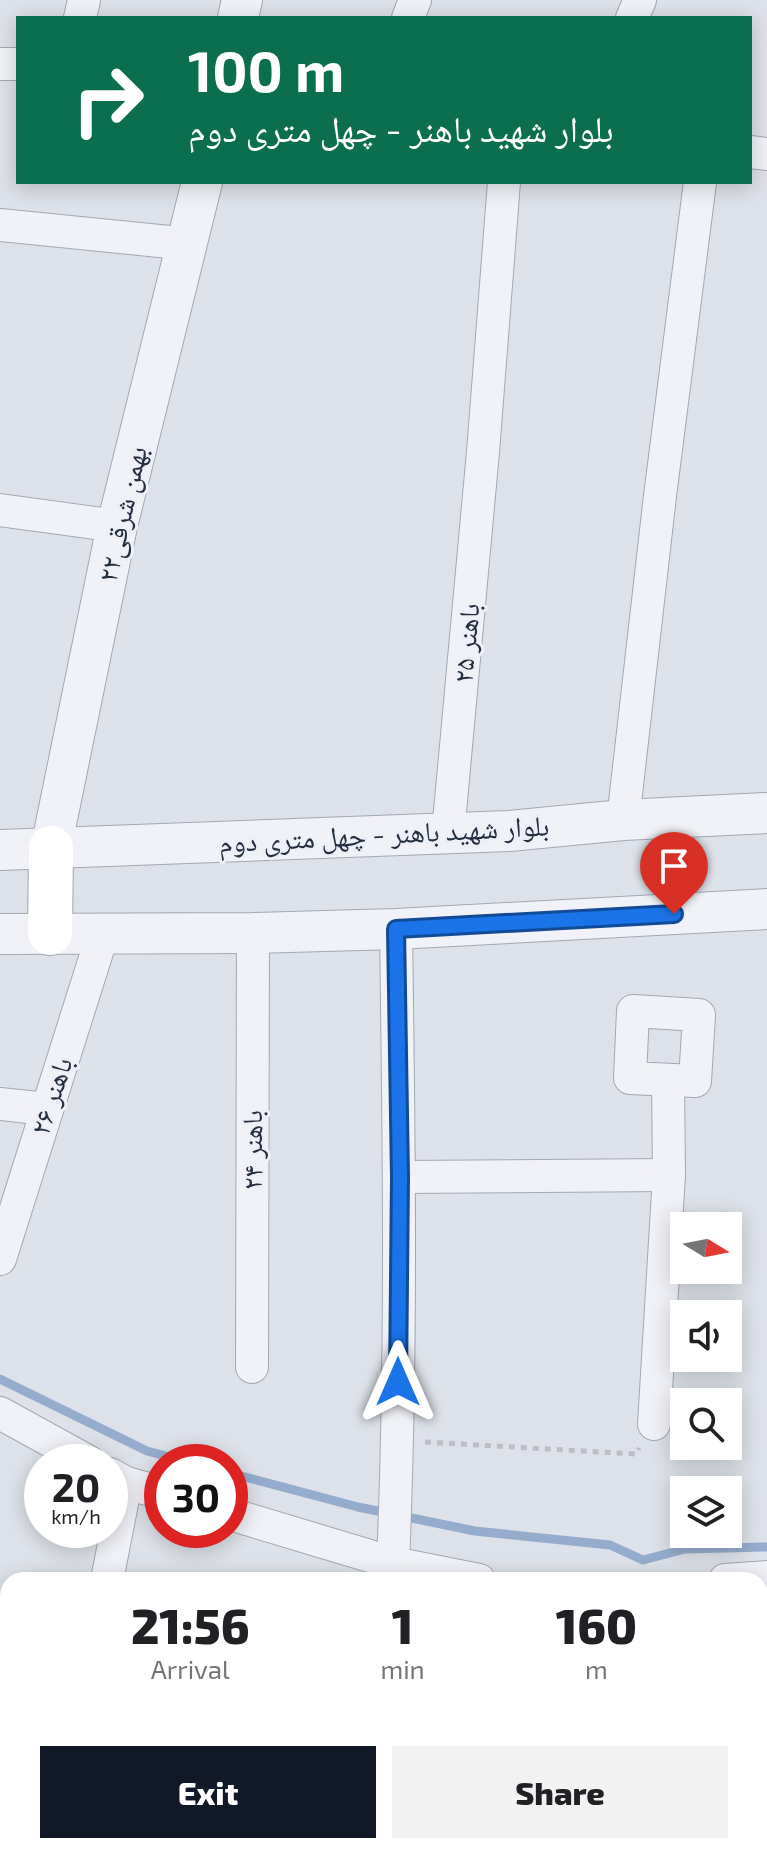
<!DOCTYPE html>
<meta charset="utf-8">
<style>
:root{--surface:#fff;--page:#f2f2f2;--text:#202124;--muted:#757577;--accent:#111827}
body{margin:0;font-family:"Exo 2","Noto Naskh Arabic",sans-serif;background:var(--page);color:var(--text);height:100vh;display:flex;flex-direction:column;font-size:30px;white-space:nowrap}
*{box-sizing:border-box;margin:0}
p{font-size:26px;color:var(--muted)}
.icon{flex:none;width:44px;height:44px;fill:none;stroke:currentColor;stroke-width:2;stroke-linecap:round;stroke-linejoin:round}
.map{position:relative;flex:1;overflow:hidden}
.drawer{position:absolute;left:0px;top:1572px;width:768px;height:282px;display:flex;flex-direction:column;background:var(--surface);border-radius:24px 24px 0 0;box-shadow:0 4px 20px #0003}
.drawer>*{flex:none}
.guide{position:absolute;left:16px;top:16px;width:736px;height:168px;border-radius:0px;box-shadow:0 4px 20px #0003;background:#0b6e4f;color:#fff;overflow:hidden}
.needle{width:52px;rotate:100deg}
.buttons{position:absolute;left:670px;top:1212px;display:grid;gap:16px}
.buttons a{display:grid;place-items:center;width:72px;height:72px;border-radius:0px;background:var(--surface);box-shadow:0 4px 20px #0003;font-size:40px}
.speed{position:absolute;left:24px;top:1444px;display:flex;gap:16px;font-size:40px;font-weight:700;text-align:center}
.speed>*{display:grid;place-content:center;width:104px;height:104px;border-radius:50%;background:var(--surface);box-shadow:0 4px 20px #0003;line-height:1}
.speed small{font-size:20px;font-weight:400}
.speed .limit{border:12px solid #d22;background:#fff;color:#111}
.pin{position:absolute;display:grid;place-items:center;width:68px;height:68px;color:#fff;margin:-82px -34px;border-radius:50% 50% 50% 0;rotate:-45deg;box-shadow:0 0 8px #0007}
.pin .icon{rotate:45deg}
.me{position:absolute;width:88px;margin:-44px;rotate:0deg;stroke-linejoin:round;filter:drop-shadow(0 0 6px #0008)}
.turn{display:flex;align-items:center;gap:28px;height:168px;padding:0 40px;font-size:36px}
.turn .icon{width:104px;height:104px;stroke-width:2.5}
.turn b{display:block;font-size:56px;line-height:68px}
.eta{display:flex;justify-content:space-evenly;align-items:center;height:136px;text-align:center}
.eta b{font-size:48px;font-weight:800;line-height:56px}
.button{display:flex;gap:16px;margin-top:auto;padding:16px 40px}
.button a{flex:1;height:92px;border-radius:0px;background:var(--accent);color:#fff;font-size:32px;font-weight:800;line-height:92px;text-align:center}
.button a+a{background:var(--page);color:var(--text)}
.map>svg:first-child{display:block}
.lines{fill:none;stroke-linecap:round;stroke-linejoin:round}
.stream{stroke:#95adcd;stroke-width:9}
.minor-casing{stroke:#a2a8b3;stroke-width:34}
.tertiary-casing{stroke:#a2a8b3;stroke-width:42}
.primary-casing{stroke:#9ca5b6;stroke-width:46}
.path{stroke:#bcbfc8;stroke-width:5;stroke-dasharray:6 6;stroke-linecap:butt}
.minor{stroke:#f1f2f7;stroke-width:32}
.tertiary{stroke:#f1f2f7;stroke-width:40}
.primary{stroke:#fff;stroke-width:44}
.route-casing{stroke:#114b97;stroke-width:20}
.route{stroke:#1a73e8;stroke-width:14}
.labels{text-anchor:middle;stroke-width:6;stroke-linejoin:round;paint-order:stroke}
.street-label{font-size:28px;fill:#252e41;stroke:#edf0f6}
</style>
<div class="map">
<svg width="767" height="1853" viewBox="0 0 767 1853">
<rect width="100%" height="100%" fill="#dde1e9"/>
<g class="lines">
<g class="stream">
<path d="M0 1379 147 1451 189 1462"/>
<path d="M230 1473 358 1507 475 1531 610 1545 643 1560 685 1549 767 1547"/>
</g>
<defs>
<g id="minor">
<path d="M80 18 84 0"/>
<path d="M408 18 415 0"/>
<path d="M632 18 640 0"/>
<path d="M0 64H18"/>
<path d="M750 152 767 154"/>
<path d="M0 225 189 244"/>
<path d="M0 510 117 526"/>
<path d="M623 820 660 496 700 182"/>
<path d="M448 833 483 452 504 182"/>
<path d="M633 1011 699 1015 695 1081 630 1078Z"/>
<path d="M0 1104 47 1109"/>
<path d="M400 1177 669 1175"/>
<path d="M0 1259 103 933"/>
<path d="M252 1367 253 933"/>
<path d="M0 1413 89 1462"/>
<path d="M654 1424 669 1175 668 1080"/>
<path d="M110 1474 126 1483 162 1493"/>
<path d="M230 1514 393 1563 479 1580"/>
<path d="M107 1580 126 1483"/>
<path d="M390 1580 393 1563C402 1352 399 1140 396 929"/>
<path d="M725 1580 767 1577"/>
<path d="M760 1771 767 1762"/>
<path d="M54 1853 55 1846"/>
<path d="M338 1853 339 1846"/>
<path d="M694 1853 700 1846"/>
</g>
<g id="tertiary">
<path d="M238 18 242 0"/>
<path d="M51 848 117 526 202 182"/>
<path d="M0 850 509 831 623 820 767 813"/>
<path d="M0 934 253 933 396 929 767 909"/>
</g>
<path id="primary" d="M50 933 51 848"/>
</defs>
<use href="#minor" class="minor-casing"/>
<use href="#tertiary" class="tertiary-casing"/>
<use href="#primary" class="primary-casing"/>
<path class="path" d="M425 1442 636 1454 639 1448"/>
<use href="#minor" class="minor"/>
<use href="#tertiary" class="tertiary"/>
<use href="#primary" class="primary"/>
</g>
<g class="lines">
<defs>
<path id="route" d="M398 1382 400 1177 396 929 674 914"/>
</defs>
<use href="#route" class="route-casing"/>
<use href="#route" class="route"/>
</g>
<g class="labels">
<g class="street-label">
<text transform="translate(122 514) rotate(-77)" y="10">۲۲بهمن شرقی</text>
<text transform="translate(466 643) rotate(-85)" y="10">باهنر ۲۵</text>
<text transform="translate(384 834) rotate(-3)" y="10">بلوار شهید باهنر - چهل متری دوم</text>
<text transform="translate(51 1096) rotate(-72)" y="10">باهنر ۲۶</text>
<text transform="translate(252 1150) rotate(-90)" y="10">باهنر ۲۴</text>
</g>
</g>
</svg>
<div class="buttons">
<a><svg class="needle" viewBox="-14 -14 28 28"><path d="M0-13l5 13h-10z" fill="#e53935"/><path d="M0 13l5-13h-10z" fill="#757577"/></svg></a>
<a><svg class="icon" aria-label="sound" viewBox="0 0 24 24"><path d="M4 9h4l5-4v14l-5-4H4zM17 9q2 3 0 6"/></svg></a>
<a><svg class="icon" aria-label="search" viewBox="0 0 24 24"><circle cx="10" cy="10" r="6"/><path d="M15 15l6 6"/></svg></a>
<a><svg class="icon" aria-label="layers" viewBox="0 0 24 24"><path d="M12 4l9 5-9 5-9-5zM3 14l9 5 9-5"/></svg></a>
</div>
<div class="speed"><div>20<small>km/h</small></div><div class="limit">30</div></div>
<div class="pin" style="left:674px;top:914px;background:#d93025"><svg class="icon" aria-label="arrive" viewBox="0 0 24 24"><path d="M6 21V4h12l-3 4 3 4H6"/></svg></div>
<svg class="me" style="left:398px;top:1382px" viewBox="-20 -20 40 40"><path d="M0-17L14 15 0 8-14 15z" fill="#1a73e8" stroke="#fff" stroke-width="4"/></svg>
<div class="guide">
<div class="turn"><svg class="icon" aria-label="right" viewBox="0 0 24 24"><path d="M7 20v-9h11M14 6l5 5-5 5"/></svg><div><b>100 m</b>بلوار شهید باهنر - چهل متری دوم</div></div>
</div>
<section class="drawer">
<div class="eta">
<div><b>21:56</b><p>Arrival</p></div>
<div><b>1</b><p>min</p></div>
<div><b>160</b><p>m</p></div>
</div>
<div class="button"><a>Exit</a><a>Share</a></div>
</section>
</div>
